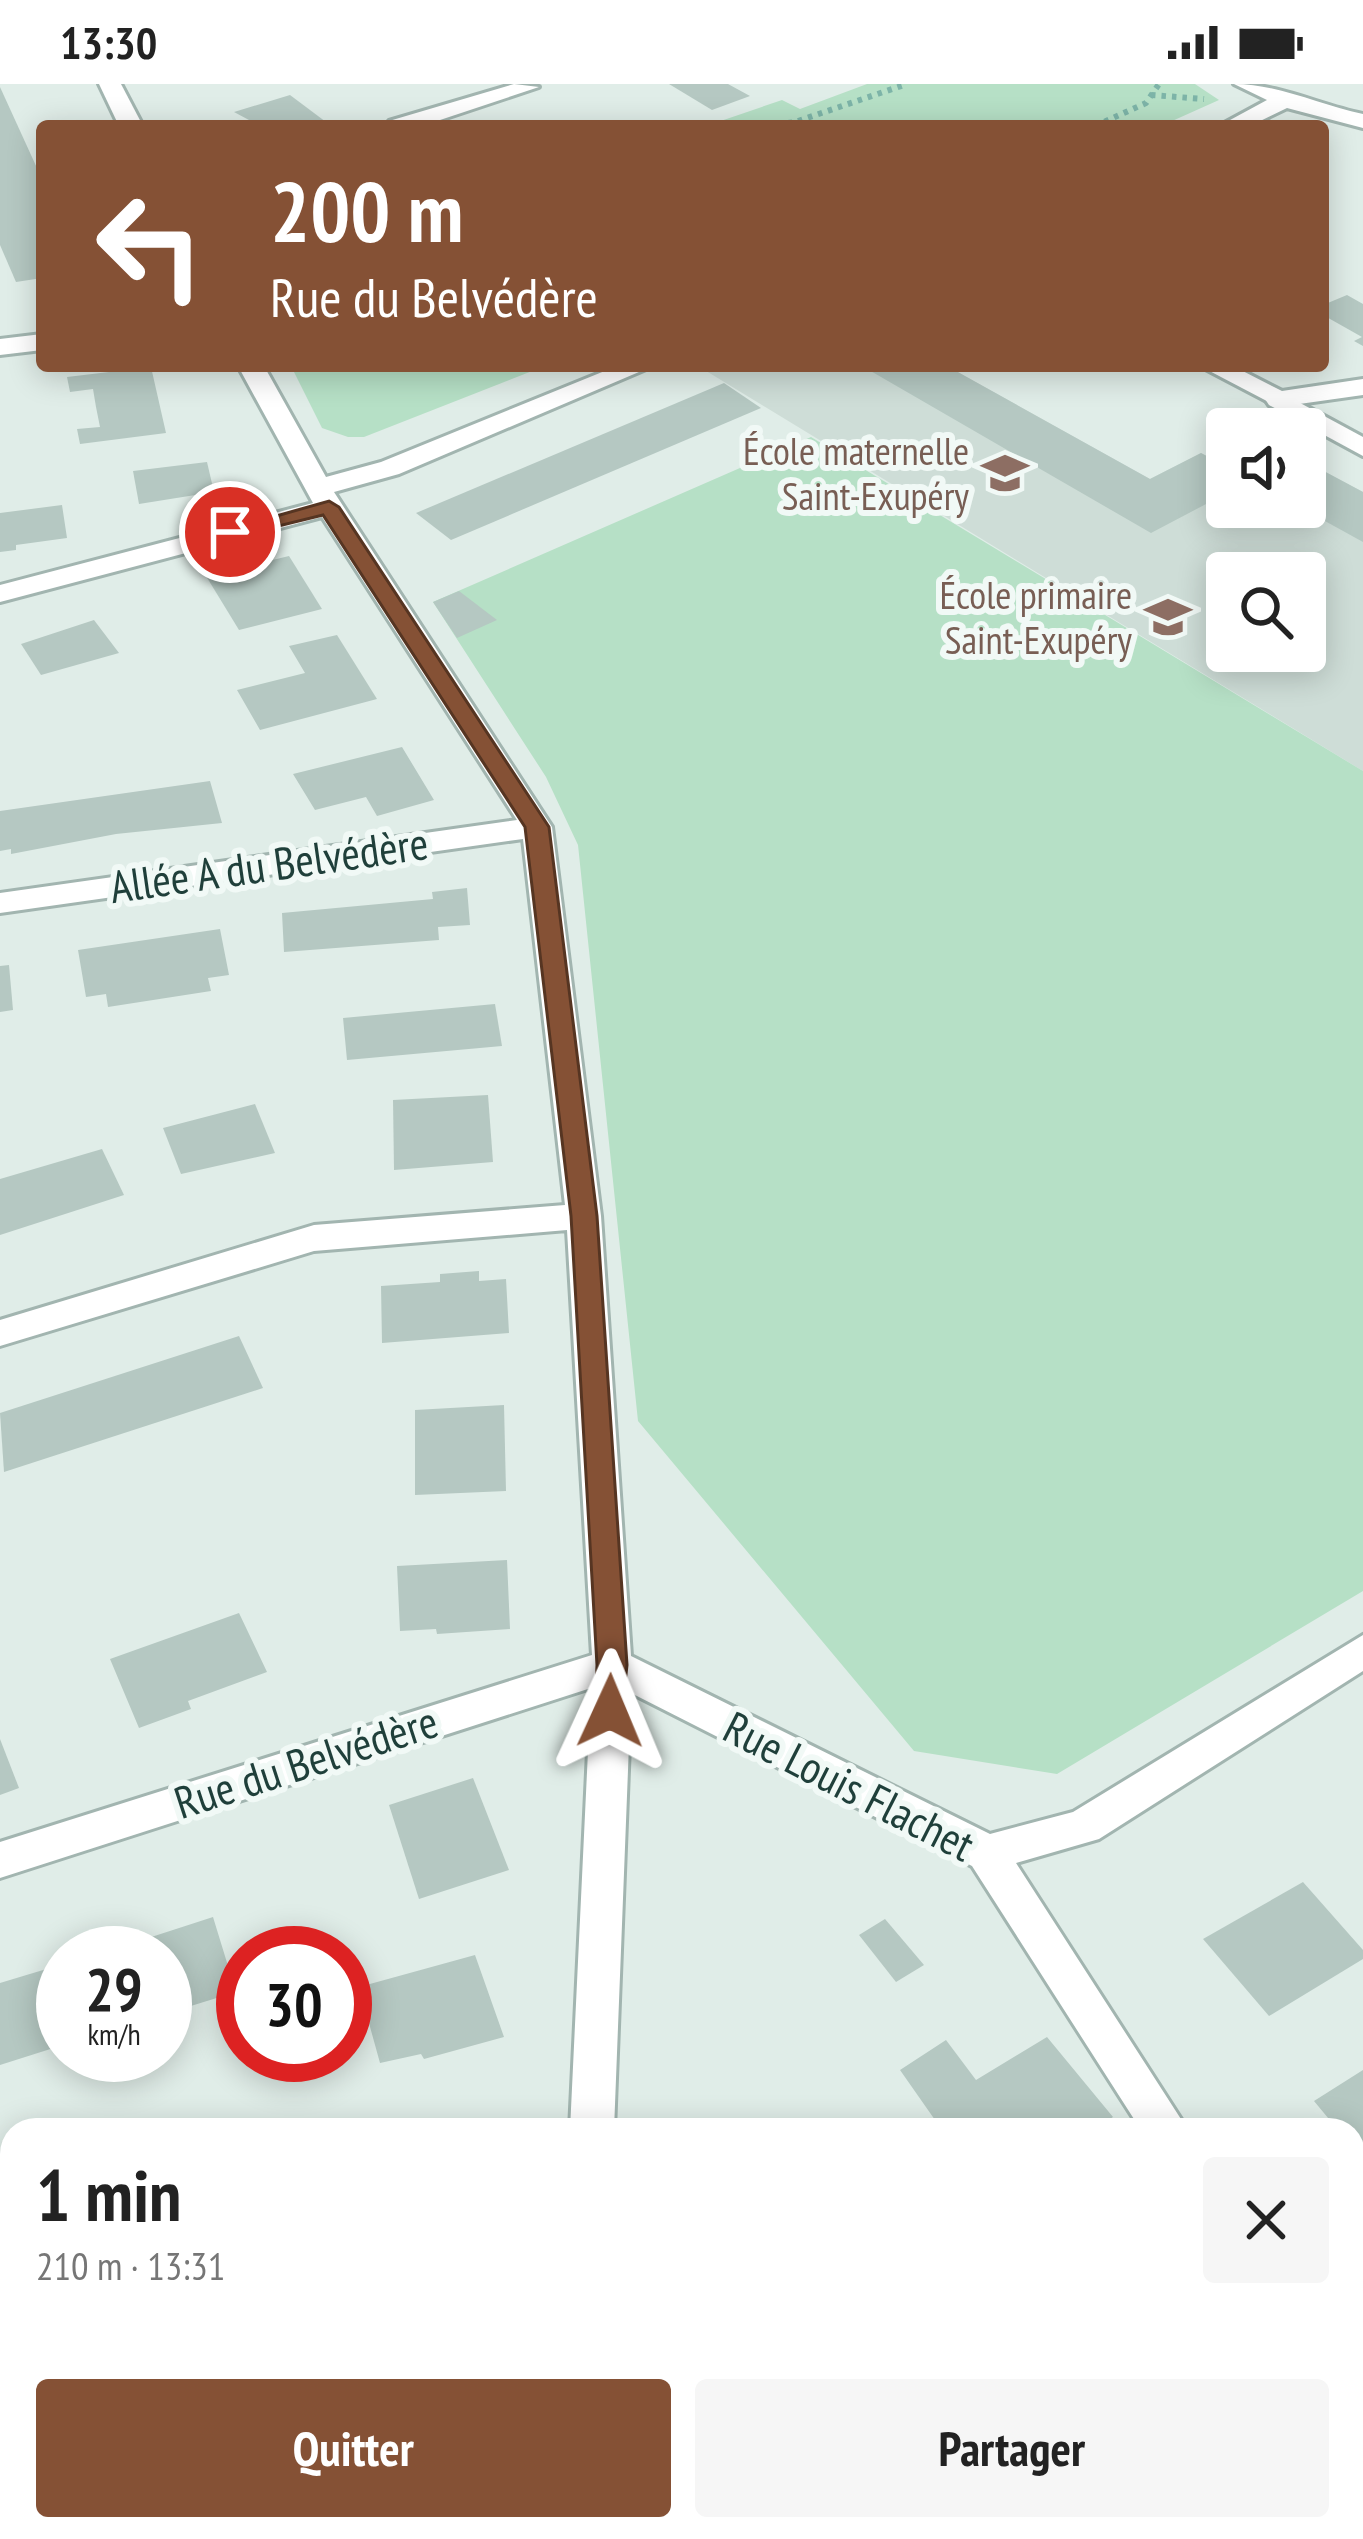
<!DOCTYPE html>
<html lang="fr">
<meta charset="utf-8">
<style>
:root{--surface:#fff;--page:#f6f6f6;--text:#222;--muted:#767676;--accent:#855135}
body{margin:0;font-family:"PT Sans Narrow",sans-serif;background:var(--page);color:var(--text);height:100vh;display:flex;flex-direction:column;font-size:45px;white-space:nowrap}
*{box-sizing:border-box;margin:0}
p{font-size:39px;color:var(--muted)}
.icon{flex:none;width:66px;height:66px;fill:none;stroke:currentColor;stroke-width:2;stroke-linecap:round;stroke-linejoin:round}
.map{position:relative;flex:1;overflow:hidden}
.sheet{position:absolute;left:0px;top:2034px;width:1365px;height:423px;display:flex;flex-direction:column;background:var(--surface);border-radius:36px 36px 0 0;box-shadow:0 6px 30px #0003}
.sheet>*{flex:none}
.banner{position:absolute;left:36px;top:36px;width:1293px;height:252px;border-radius:12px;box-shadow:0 6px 30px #0003;background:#855135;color:#fff;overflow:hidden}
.tools{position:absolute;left:1206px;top:324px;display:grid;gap:24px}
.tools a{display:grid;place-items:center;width:120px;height:120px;border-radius:12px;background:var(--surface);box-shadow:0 6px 30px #0003;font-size:60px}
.speed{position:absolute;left:36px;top:1842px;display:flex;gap:24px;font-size:60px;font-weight:700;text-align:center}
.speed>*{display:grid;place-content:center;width:156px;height:156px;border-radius:50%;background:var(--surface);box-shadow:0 6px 30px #0003;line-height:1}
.speed small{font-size:30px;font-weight:400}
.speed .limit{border:18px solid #d22;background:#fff;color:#111}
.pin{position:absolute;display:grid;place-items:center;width:102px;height:102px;color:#fff;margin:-51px;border:6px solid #fff;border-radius:50%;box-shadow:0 3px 12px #0007}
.me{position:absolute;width:132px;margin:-66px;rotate:1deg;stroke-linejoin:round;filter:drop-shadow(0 0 9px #0008)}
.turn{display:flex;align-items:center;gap:42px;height:252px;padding:0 36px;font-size:54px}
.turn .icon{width:156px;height:156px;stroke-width:2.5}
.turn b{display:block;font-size:84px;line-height:102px}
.round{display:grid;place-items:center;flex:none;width:126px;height:126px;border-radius:12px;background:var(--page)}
.overview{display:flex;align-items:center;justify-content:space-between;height:204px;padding:0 36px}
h1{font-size:72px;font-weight:600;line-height:90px}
.cta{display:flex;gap:24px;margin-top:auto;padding:24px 36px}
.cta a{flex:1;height:138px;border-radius:12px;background:var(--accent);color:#fff;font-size:48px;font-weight:600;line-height:138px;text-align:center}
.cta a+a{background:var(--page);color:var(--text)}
.status{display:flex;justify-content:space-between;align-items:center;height:84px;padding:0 60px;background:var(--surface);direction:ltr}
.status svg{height:33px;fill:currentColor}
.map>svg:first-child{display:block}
.built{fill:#ceddd7;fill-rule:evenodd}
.green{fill:#b6e0c6}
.building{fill:#b5c8c2}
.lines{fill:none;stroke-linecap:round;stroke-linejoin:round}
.lane-casing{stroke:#a2b5b0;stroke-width:6}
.street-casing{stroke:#a2b5b0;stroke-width:6}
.path{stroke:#7db4a8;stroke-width:6;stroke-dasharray:4.5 6;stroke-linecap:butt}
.lane{fill:#fff;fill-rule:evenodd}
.street{fill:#fff;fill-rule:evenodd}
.route{fill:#855135;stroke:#563522;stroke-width:3}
.labels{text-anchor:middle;stroke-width:12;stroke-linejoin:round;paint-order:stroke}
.far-education-label{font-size:39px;fill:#785e54;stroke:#f1f9f6;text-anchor:end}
.street-label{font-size:45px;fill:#1f3f3a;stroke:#f1f9f6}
</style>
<div class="status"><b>13:30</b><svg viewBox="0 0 49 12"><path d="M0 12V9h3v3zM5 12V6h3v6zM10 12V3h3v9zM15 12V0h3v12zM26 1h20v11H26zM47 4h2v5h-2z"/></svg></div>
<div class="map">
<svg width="1363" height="2455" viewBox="0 0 1363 2455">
<rect width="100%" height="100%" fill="#e0ede8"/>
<path class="built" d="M698 282H947L1150 395 1201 369 1216 377 1223 373 1227 375V423H1305V377L1363 408V687ZM1227 489H1305V567H1227Z"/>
<g class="green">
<path d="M867 0H1195L1219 16 1161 42H706L782 16 800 25Z"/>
<path d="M291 282H545L364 353H348L322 344Z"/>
<path d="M811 353 1363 687V1507L1057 1690 914 1667 638 1337 578 761 546 693 433 518Z"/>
</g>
<g class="building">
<path d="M669 0H728L750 12 712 26Z"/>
<path d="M0 3 42 95V194L16 198 0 161Z"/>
<path d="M290 11 326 38 260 42 234 28Z"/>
<path d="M1347 211 1363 220V262L1354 257 1362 253 1323 231V221Z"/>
<path d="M862 282H947L1150 395 1201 369 1216 377 1223 373 1227 409 1151 449Z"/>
<path d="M151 283 166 349 80 360 77 345 100 343 96 323 93 305 70 308 67 293Z"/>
<path d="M724 299 761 324 451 456 416 429Z"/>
<path d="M1305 377 1363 408V458L1305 426Z"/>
<path d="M207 378 214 408 139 420 133 387Z"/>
<path d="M62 421 67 454 16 461V466L0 468V429Z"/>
<path d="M289 472 322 525 239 546 206 492Z"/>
<path d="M459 507 497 536 457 554 433 518Z"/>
<path d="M94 536 119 569 41 591 21 560Z"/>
<path d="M337 551 377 615 260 646 237 606 305 589 289 562Z"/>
<path d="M402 663 434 716 377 732 366 713 315 726 293 690Z"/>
<path d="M210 697 222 739 116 750 11 770V765L0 767V727Z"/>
<path d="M467 804 470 841 438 843 439 856 284 868 282 829 433 815 432 808Z"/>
<path d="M220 845 229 891 208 894 211 907 108 923 106 910 86 913 78 866Z"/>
<path d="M9 881 13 926 0 928V882Z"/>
<path d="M495 920 502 962 347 976 343 934Z"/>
<path d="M488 1011 493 1078 394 1086 393 1016Z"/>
<path d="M255 1020 275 1069 181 1090 163 1044Z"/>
<path d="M102 1065 124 1111 0 1151V1095Z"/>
<path d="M479 1187V1197L506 1195 509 1249 382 1259 381 1202 440 1198V1190Z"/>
<path d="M239 1252 263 1304 4 1388 0 1329Z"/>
<path d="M504 1321 506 1407 415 1411V1326Z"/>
<path d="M507 1476 510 1545 437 1550 436 1545 400 1547 397 1482Z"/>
<path d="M239 1529 267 1588 188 1617 191 1625 139 1644 110 1575Z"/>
<path d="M0 1655 19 1704 0 1711Z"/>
<path d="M473 1694 509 1786 419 1815 389 1721Z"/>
<path d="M1303 1798 1363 1866V1875L1269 1932 1203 1855Z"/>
<path d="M213 1833 236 1908 165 1930V1869H102Z"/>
<path d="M885 1835 924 1881 896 1898 859 1851Z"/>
<path d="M475 1871 504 1953 424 1975 421 1970 380 1979 359 1903Z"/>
<path d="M63 1880V1961L0 1981V1899Z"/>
<path d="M1047 1953 1113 2033 1094 2046H942L900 1986 946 1956 976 1996Z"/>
<path d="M1363 1986V2076L1353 2064V2046H1338L1314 2017Z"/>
<path d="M291 2445H402L405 2455H294Z"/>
<path d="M1191 2445H1225L1232 2455H1176Z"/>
</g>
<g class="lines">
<defs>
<path id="lane" d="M1278 307 1363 353V372L1269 321 1265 315Z"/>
<g id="street">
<path d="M99 0H121L143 42H119Z"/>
<path d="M514 0 539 3 422 42H385L389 37Z"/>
<path d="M1234 0C1279 0 1319 21 1363 30V44L1287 24 1250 42H1219L1267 16Z"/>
<path d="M42 250V266L0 271V255Z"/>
<path d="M238 282H264L326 393 381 378 617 282H653L399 390 334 408 552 743 601 1132 631 1572 990 1750 1073 1728 1363 1551V1587L1099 1755 1016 1779 1188 2046H1141L972 1782 631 1609 614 2046H570L591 1604 0 1794V1758L592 1571 567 1146 314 1167 0 1262V1236L314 1141 565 1121 523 755 0 829V809L517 736 322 433 0 518V501L313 419Z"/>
<path d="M1200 282H1233L1282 307 1363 295V311L1278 323Z"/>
<path d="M1353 2311 1363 2315V2374L1353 2370Z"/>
<rect x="550" y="2445" width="50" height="10"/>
</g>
</defs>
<use href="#lane" class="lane-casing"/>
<use href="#street" class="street-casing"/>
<g class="path">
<path d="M1151 11 1204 15"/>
<path d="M767 42 795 38 907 0"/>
<path d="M1095 42 1146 19 1159 0"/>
</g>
<use href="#lane" class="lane"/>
<use href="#street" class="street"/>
</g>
<path class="route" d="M329 417 339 423 549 743 597 1132 627 1581 621 1636 610 1640 599 1636 595 1627 597 1581 571 1132 525 743 323 431 230 454 220 448Z"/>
<defs>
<symbol id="school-bare" viewBox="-9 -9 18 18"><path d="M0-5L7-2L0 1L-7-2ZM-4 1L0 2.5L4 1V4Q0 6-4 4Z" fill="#8d6e63" stroke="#f1f9f6" stroke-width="2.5" paint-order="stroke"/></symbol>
</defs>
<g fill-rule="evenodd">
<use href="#school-bare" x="972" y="356" width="66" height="66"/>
<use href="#school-bare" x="1135" y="500" width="66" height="66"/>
</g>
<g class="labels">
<g class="far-education-label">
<text x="969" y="381">École maternelle<tspan x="969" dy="45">Saint-Exupéry</tspan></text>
<text x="1132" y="525">École primaire<tspan x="1132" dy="45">Saint-Exupéry</tspan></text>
</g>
<g class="street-label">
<text transform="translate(269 781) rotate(-8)" y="16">Allée A du Belvédère</text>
<text transform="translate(306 1678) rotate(-18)" y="16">Rue du Belvédère</text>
<text transform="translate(849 1702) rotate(27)" y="16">Rue Louis Flachet</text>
</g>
</g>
</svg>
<div class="tools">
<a><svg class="icon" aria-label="sound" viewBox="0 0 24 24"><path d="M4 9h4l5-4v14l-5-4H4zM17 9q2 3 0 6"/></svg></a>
<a><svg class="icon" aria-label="search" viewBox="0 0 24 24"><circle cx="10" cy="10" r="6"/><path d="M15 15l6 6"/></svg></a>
</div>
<div class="speed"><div>29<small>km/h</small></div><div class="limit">30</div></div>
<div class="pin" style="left:230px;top:448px;background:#d93025"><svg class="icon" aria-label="arrive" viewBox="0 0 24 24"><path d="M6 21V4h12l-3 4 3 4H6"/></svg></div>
<svg class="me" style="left:610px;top:1627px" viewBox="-20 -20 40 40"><path d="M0-17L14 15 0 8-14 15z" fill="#855135" stroke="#fff" stroke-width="4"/></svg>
<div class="banner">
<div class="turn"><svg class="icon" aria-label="left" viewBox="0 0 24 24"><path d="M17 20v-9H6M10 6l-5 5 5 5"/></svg><div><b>200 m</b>Rue du Belvédère</div></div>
</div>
<section class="sheet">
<div class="overview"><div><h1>1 min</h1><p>210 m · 13:31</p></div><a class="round"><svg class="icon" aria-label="close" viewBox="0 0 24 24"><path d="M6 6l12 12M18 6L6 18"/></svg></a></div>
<div class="cta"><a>Quitter</a><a>Partager</a></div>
</section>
</div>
